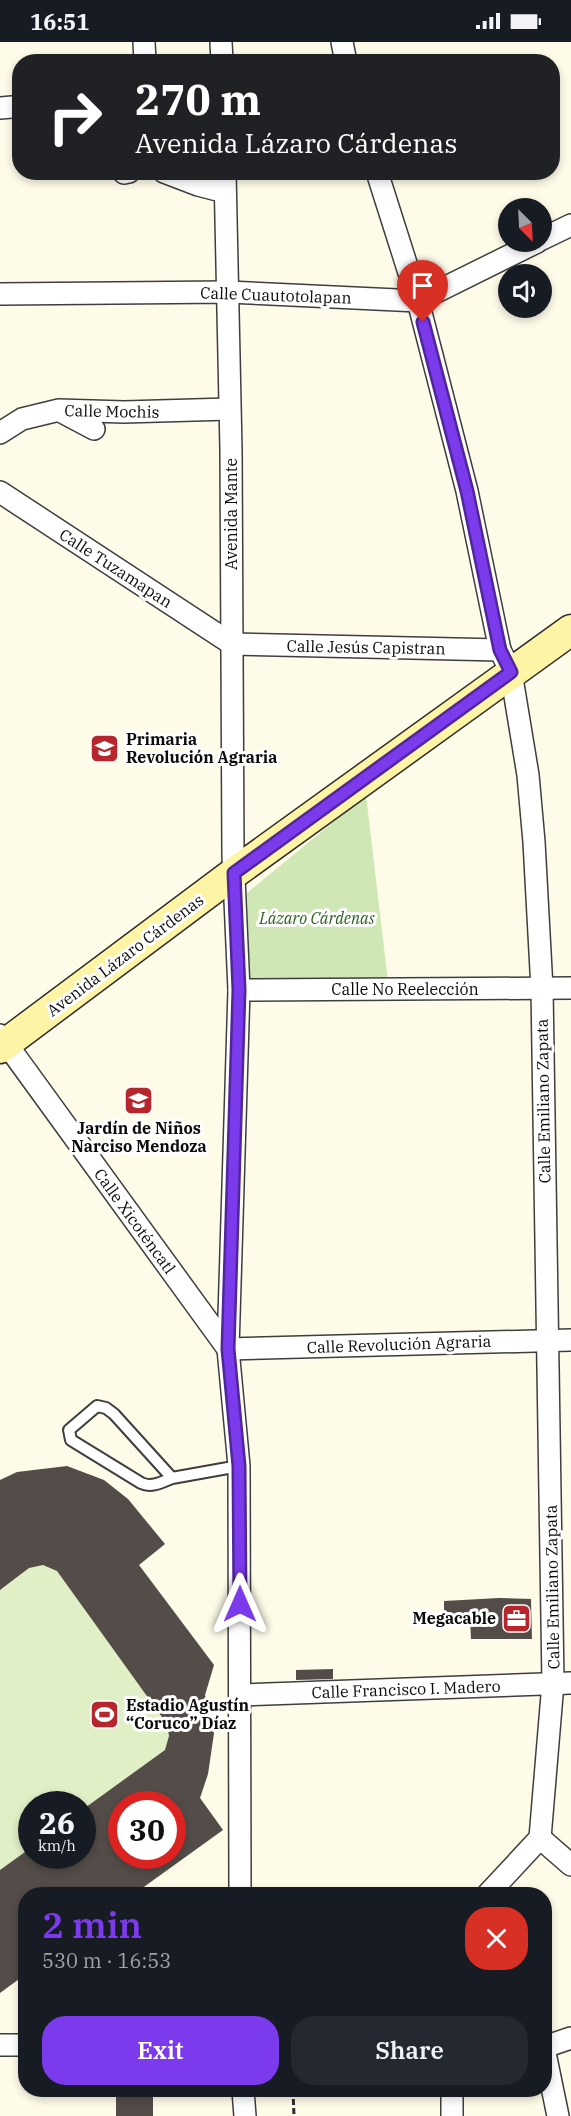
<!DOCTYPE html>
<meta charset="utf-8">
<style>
:root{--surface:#171b24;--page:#242831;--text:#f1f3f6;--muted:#9ea1a6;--accent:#7c3aed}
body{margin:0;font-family:"IBM Plex Serif",serif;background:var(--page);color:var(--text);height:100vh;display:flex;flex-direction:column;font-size:22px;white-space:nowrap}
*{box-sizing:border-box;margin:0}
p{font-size:20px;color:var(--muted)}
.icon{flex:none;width:33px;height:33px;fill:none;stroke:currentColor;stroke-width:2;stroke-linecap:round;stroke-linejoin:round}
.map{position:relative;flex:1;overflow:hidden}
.side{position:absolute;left:18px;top:1845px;width:534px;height:210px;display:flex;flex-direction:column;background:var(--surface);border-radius:24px;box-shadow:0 3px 9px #0003}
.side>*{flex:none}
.top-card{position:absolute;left:12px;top:12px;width:548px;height:126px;border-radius:24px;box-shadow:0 3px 9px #0003;background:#202124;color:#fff;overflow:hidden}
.needle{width:39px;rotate:156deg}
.controls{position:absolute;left:498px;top:156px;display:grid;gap:12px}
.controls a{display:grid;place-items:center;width:54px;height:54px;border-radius:50%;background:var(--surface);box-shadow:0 3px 9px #0003;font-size:30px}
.speed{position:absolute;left:18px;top:1749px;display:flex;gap:12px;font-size:30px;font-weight:700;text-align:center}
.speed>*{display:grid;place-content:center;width:78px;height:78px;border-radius:50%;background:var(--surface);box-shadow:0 3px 9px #0003;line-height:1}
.speed small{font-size:15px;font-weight:400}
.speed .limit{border:9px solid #d22;background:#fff;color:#111}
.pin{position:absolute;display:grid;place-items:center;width:51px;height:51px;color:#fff;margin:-62px -26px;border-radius:50% 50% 50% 0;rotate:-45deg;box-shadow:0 0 6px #0007}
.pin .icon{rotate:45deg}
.me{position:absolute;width:66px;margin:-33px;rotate:0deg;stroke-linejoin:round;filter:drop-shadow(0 0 4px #0008)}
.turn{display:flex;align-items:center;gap:21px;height:126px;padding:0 24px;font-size:27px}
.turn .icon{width:78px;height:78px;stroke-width:2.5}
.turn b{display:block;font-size:42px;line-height:51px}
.round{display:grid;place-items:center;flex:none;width:63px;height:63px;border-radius:24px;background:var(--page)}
.headline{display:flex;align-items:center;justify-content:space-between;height:102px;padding:0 24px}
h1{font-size:36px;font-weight:600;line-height:45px;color:var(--accent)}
.button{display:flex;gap:12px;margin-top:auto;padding:12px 24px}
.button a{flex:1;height:69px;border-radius:24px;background:var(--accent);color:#fff;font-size:24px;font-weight:600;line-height:69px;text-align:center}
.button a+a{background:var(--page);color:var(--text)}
.status{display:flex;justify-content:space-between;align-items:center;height:42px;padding:0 30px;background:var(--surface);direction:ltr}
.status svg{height:16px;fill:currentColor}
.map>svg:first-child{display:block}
.green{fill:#cee7b4}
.pitch{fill:#e0efc6;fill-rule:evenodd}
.building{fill:#534c48;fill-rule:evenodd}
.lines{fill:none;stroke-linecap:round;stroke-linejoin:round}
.lane-casing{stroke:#3e3e3e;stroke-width:14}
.street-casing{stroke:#3e3e3e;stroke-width:24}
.secondary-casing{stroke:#2d2d2d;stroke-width:33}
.path{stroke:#2d2d2d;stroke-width:3;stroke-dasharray:6 3;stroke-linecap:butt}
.lane{stroke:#fff;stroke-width:10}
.street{stroke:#fff;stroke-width:21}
.secondary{stroke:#fdf4a5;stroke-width:30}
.route-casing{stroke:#51269a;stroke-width:15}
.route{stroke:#7c3aed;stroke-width:10}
.labels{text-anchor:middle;stroke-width:6;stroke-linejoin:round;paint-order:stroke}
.street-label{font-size:16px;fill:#0b0b0b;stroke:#fff}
.poi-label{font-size:16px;font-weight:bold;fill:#0b0b0b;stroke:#fff;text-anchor:start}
.park-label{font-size:16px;font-style:italic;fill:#2b601d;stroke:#fff}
</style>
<div class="status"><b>16:51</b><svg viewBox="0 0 49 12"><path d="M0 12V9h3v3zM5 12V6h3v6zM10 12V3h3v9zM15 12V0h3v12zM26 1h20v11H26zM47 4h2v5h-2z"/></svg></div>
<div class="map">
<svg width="571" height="2074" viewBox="0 0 571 2074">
<rect width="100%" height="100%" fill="#fffbe9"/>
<path class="green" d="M366 753 388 940 250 939 247 851Z"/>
<path class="pitch" d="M0 1438 165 1502 139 1523 214 1623 205 1653 214 1691 208 1732 200 1756 223 1788 134 1852H26L25 1932 0 1951ZM32 1762H82V1814H32ZM122 1762H172V1814H122Z"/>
<g class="building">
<path d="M67 1424 104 1438 128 1457 165 1502 139 1523 214 1623 205 1653 214 1691 208 1732 200 1756 223 1788 134 1852H26V1932L0 1951V1828L32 1805V1814H82V1768L165 1708 169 1694 167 1682 57 1529 43 1523 29 1526 0 1548V1438L17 1430ZM122 1762H172V1814H122Z"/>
<path d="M499 1556 531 1557 532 1597H471L470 1577 444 1578V1559Z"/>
<path d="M333 1627V1637L296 1638V1628Z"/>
<rect x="116" y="2048" width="37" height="26"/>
</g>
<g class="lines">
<defs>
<path id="lane" d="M172 1436C162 1440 152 1446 141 1441L71 1398 69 1388 97 1364 106 1366 114 1372 172 1436 239 1424"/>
<g id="street">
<path d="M144 0 145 20"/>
<path d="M221 0 222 20"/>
<path d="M342 0 346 20"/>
<path d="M0 66 12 65"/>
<path d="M164 130 198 143 225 150"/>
<path d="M225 130 231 408 233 813 239 948 228 1307 239 1424 240 1852"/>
<path d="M377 130 418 259 467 449 500 608 511 630 528 733 534 800 542 947 553 1641 540 1796 488 1852"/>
<path d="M124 131 129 130"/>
<path d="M542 197 571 183"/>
<path d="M0 252 228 250 418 259 537 200"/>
<path d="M60 369 94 387"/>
<path d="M0 391 22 377 59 368 124 370 229 367"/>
<path d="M0 450 232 602 500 608"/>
<path d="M239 948 571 946"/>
<path d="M0 993 228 1307 571 1298"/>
<path d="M241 1653 571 1641"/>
<path d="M540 1796 571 1823"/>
<path d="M0 2003H26"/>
<path d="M544 2005 571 1996"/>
<path d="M544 2006 558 2074"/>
<path d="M243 2048 245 2074"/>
<path d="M452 2074V2048"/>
</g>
<path id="secondary" d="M0 1006 234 831 571 588"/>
</defs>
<use href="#lane" class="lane-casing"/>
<use href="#street" class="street-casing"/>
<use href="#secondary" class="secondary-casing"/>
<path class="path" d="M293 2048 294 2074"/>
<use href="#lane" class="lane"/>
<use href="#street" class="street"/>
<use href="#secondary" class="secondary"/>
</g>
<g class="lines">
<defs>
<path id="route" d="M240 1562 239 1424 228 1307 239 948 234 831 511 630 500 608 467 449 423 280"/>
</defs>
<use href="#route" class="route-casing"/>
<use href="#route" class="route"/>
</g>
<defs>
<symbol id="school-square" viewBox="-11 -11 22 22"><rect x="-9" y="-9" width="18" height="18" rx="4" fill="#b7262c" stroke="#fff"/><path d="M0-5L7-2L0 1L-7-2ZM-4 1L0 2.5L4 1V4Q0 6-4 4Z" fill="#fff"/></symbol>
<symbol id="office-square" viewBox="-11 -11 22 22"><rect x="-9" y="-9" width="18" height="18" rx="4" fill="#b7262c" stroke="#fff"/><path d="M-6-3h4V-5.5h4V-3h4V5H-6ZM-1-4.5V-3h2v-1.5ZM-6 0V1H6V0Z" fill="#fff"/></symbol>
<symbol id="stadium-square" viewBox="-11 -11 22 22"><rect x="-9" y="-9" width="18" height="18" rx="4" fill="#b7262c" stroke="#fff"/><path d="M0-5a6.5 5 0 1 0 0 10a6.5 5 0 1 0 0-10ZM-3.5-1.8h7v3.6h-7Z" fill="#fff"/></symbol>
</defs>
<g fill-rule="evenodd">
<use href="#school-square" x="88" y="690" width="33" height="33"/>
<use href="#school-square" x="122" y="1042" width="33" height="33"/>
<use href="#office-square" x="500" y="1560" width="33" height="33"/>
<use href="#stadium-square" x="88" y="1656" width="33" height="33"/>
</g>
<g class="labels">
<g class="street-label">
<text transform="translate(276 253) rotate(2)" y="6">Calle Cuautotolapan</text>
<text transform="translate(112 369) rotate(1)" y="6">Calle Mochis</text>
<text transform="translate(231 472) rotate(-90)" y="6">Avenida Mante</text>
<text transform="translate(116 526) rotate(33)" y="6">Calle Tuzamapan</text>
<text transform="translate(366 605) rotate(1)" y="6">Calle Jesús Capistran</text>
<text transform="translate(125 913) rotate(-37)" y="6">Avenida Lázaro Cárdenas</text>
<text x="405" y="953">Calle No Reelección</text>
<text transform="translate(543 1059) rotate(-91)" y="6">Calle Emiliano Zapata</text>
<text transform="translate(135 1179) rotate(54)" y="6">Calle Xicoténcatl</text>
<text transform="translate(399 1302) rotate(-2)" y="6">Calle Revolución Agraria</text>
<text transform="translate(552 1545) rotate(-91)" y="6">Calle Emiliano Zapata</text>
<text transform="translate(406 1647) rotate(-2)" y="6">Calle Francisco I. Madero</text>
</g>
<g class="poi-label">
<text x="126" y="703">Primaria<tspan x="126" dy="18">Revolución Agraria</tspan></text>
<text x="139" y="1092" text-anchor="middle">Jardín de Niños<tspan x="139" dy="18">Narciso Mendoza</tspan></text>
<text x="496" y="1582" text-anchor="end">Megacable</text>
<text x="126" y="1669">Estadio Agustín<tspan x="126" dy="18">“Coruco” Díaz</tspan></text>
</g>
<g class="park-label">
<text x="317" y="882">Lázaro Cárdenas</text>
</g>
</g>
</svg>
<div class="controls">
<a><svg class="needle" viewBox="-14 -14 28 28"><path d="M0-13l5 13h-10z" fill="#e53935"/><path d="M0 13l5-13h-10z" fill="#9ea1a6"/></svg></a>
<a><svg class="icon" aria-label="sound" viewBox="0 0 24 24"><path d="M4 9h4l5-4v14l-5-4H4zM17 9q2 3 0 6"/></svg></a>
</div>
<div class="speed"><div>26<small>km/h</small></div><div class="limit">30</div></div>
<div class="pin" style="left:423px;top:280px;background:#d93025"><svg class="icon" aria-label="arrive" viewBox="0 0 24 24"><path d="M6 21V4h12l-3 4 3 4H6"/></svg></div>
<svg class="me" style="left:240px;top:1562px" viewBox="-20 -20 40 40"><path d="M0-17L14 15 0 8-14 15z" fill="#7c3aed" stroke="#fff" stroke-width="4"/></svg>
<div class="top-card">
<div class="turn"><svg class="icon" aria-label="right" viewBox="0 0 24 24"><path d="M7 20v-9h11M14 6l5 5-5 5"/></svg><div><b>270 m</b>Avenida Lázaro Cárdenas</div></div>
</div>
<section class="side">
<div class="headline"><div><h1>2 min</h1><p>530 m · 16:53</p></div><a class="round" style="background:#d93025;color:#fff"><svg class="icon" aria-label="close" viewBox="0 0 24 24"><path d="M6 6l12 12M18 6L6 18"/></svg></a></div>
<div class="button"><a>Exit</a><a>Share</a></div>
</section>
</div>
